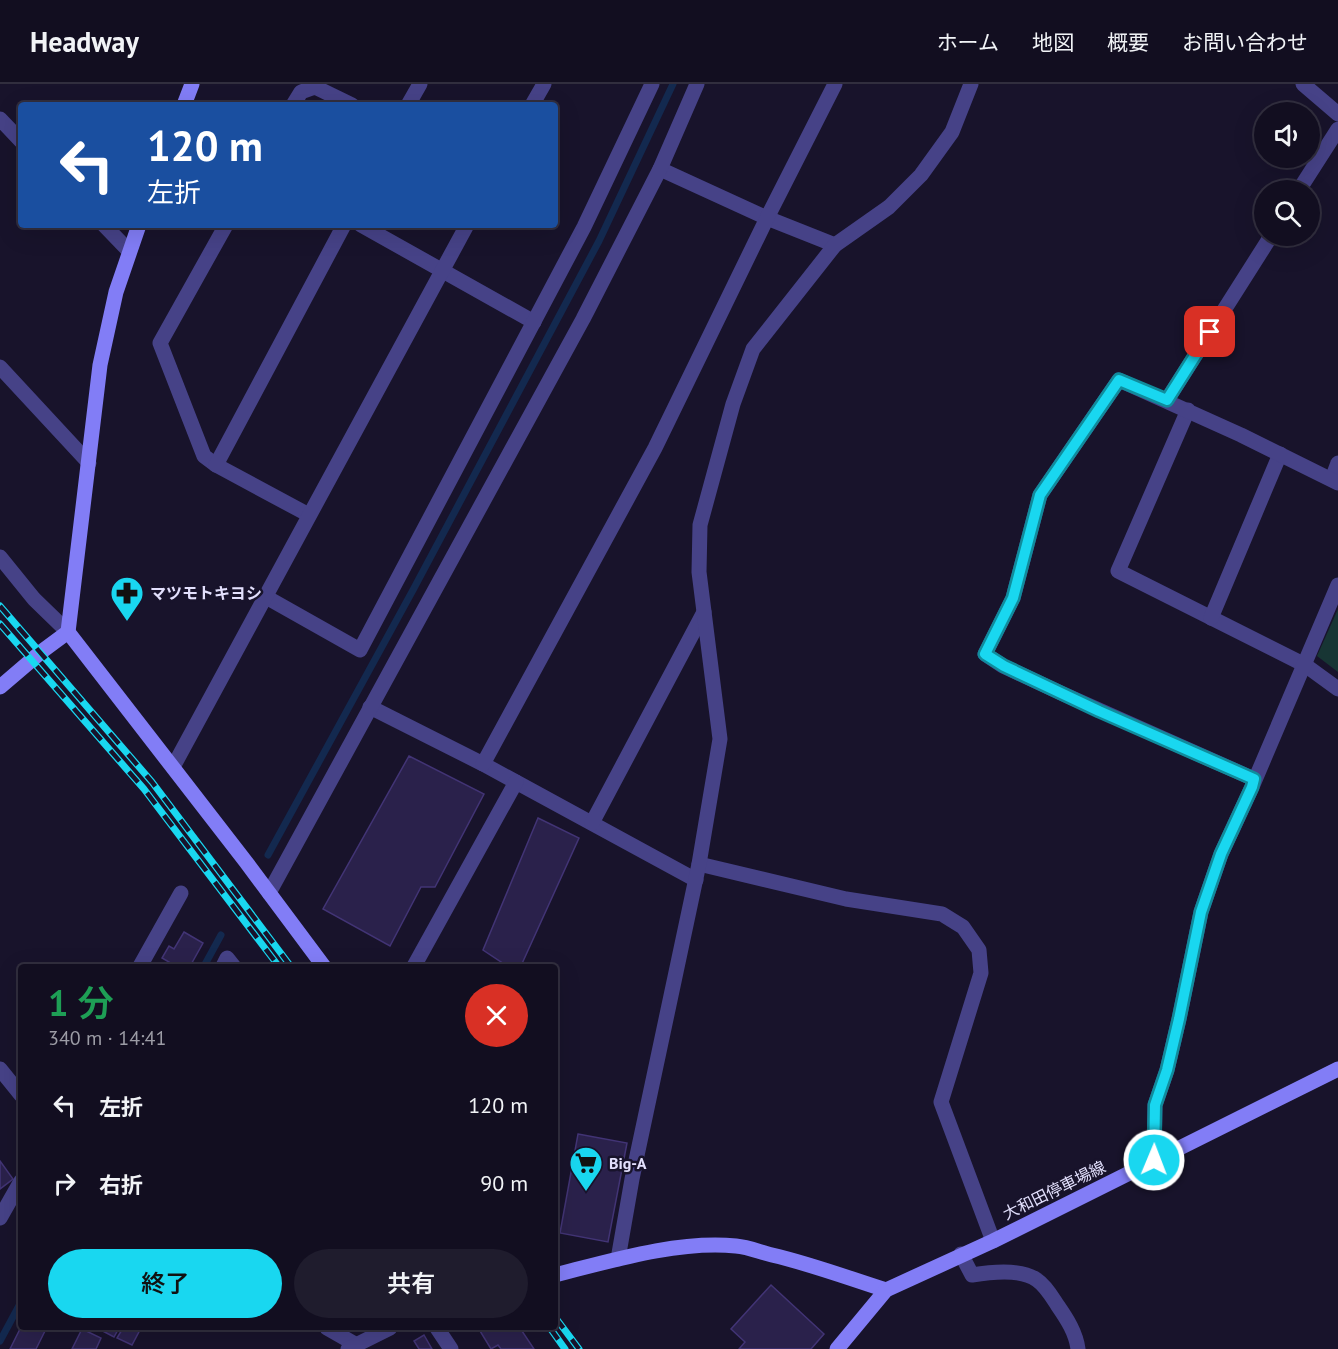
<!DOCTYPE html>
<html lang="ja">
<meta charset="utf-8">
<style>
:root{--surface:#120e20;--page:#1f1c2d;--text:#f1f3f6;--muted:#9c9ca5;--line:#312e3e;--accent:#19d7f0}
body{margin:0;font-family:"PT Sans","Noto Sans JP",sans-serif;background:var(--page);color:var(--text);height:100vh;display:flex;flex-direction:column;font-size:22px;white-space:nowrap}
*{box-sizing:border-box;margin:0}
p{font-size:20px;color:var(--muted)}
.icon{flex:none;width:33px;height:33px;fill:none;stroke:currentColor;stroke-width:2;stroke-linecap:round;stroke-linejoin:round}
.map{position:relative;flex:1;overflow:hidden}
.details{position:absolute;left:18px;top:880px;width:540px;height:366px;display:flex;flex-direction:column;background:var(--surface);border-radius:6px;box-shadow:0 6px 24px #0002,0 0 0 2px var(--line)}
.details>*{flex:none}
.guide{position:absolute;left:18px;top:18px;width:540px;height:126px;border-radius:6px;box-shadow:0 6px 24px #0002,0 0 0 2px var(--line);background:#1a4fa0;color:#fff;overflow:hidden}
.controls{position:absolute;left:1254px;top:18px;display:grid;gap:12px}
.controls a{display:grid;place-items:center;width:66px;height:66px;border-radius:50%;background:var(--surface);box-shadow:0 6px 24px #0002,0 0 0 2px var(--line);font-size:30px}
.pin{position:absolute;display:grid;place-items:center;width:51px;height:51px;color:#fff;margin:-26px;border-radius:12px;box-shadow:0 3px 9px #0006}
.me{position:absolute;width:66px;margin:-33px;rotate:1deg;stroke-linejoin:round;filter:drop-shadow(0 0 4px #0008)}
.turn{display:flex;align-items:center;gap:21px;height:126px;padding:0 30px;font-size:27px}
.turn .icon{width:78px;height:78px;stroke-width:2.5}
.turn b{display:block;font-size:42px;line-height:51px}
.round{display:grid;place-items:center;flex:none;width:63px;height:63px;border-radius:32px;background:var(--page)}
.summary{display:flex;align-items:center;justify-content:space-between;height:102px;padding:0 30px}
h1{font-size:36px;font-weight:600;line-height:45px;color:#1e9e55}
.cta{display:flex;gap:12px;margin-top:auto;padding:12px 30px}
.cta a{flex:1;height:69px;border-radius:36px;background:var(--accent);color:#111;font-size:24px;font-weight:600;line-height:69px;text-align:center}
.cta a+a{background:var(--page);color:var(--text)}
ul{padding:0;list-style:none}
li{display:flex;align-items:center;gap:18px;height:78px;padding:0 30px}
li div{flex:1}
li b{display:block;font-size:22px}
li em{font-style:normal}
header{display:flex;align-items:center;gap:36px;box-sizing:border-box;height:84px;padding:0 30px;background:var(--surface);border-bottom:2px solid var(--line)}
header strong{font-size:28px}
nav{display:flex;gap:33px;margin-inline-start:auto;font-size:21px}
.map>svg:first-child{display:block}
.green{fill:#173534}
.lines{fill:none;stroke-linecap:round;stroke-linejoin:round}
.stream{stroke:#13294f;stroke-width:7}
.building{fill:#2a214b;stroke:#423475;stroke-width:1.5}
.street{stroke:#464287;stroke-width:15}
.secondary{stroke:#827df6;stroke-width:15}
.rail-casing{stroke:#19d7f0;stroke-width:7}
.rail{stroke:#18132b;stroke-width:4.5;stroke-dasharray:14;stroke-linecap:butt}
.route-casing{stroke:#108c9c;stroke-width:15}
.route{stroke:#19d7f0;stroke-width:10}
.labels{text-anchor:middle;stroke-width:5;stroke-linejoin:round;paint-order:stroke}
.poi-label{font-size:16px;font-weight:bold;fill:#e3e0fd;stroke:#18132b;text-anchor:start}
.street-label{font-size:16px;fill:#e3e0fd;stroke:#18132b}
</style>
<header>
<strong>Headway</strong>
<nav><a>ホーム</a><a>地図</a><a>概要</a><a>お問い合わせ</a></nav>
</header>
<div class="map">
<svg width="1338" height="1265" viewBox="0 0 1338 1265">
<rect width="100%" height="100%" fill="#18132b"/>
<path class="green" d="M1338 525V588L1317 572Z"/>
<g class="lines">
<g class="stream">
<path d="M268 771 413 506 599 157 673 0"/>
<path d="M203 884 221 851"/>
<path d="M0 1257 21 1218"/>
</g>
</g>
<g class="building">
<path d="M409 672 484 710 435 803H421L390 862 323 825Z"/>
<path d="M538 734 579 754 520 884H510L483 866Z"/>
<path d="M184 848 203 859 189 884H179L162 874 169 862 174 865Z"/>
<path d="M578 1050 627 1059 608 1158 560 1149Z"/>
<path d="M0 1077 13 1095 0 1105Z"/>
<path d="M771 1201 824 1250 811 1265H739L745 1258 731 1245Z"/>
<path d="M21 1243 37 1244 45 1247 36 1265H10Z"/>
<path d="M97 1244H119L114 1253Z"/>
<path d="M123 1244H141L132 1261 117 1254Z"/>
<path d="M485 1244H520L534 1265H501L498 1261 491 1265 480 1247Z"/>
<path d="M82 1245 101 1254 96 1265H72Z"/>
<path d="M424 1251 432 1265H419L414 1257Z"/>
</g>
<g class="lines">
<g class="street">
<path d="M1303 0 1338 30"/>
<path d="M293 21 301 8 315 3 352 21"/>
<path d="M408 21 420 0"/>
<path d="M532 21 544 0"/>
<path d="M0 35 21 57"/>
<path d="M660 85 767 134 835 161"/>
<path d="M1299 106 1338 45"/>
<path d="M104 141 129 167"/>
<path d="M361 141 534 238"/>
<path d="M0 283 89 379"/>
<path d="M1167 316 1271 152"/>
<path d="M1188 326 1118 487 1305 581 1338 605"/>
<path d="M216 381 204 372 160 259 226 141"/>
<path d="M1332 395 1338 379"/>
<path d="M309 431 216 381 344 141"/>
<path d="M0 473 34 515 68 548"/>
<path d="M266 513 360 566 584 143 652 0"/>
<path d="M1211 534 1280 370"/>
<path d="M370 623 483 680 696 796"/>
<path d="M483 680 655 364 767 134 835 0"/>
<path d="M173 683 467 141"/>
<path d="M1254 695 1061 609 1003 582 985 570 1013 514 1040 411 1119 296 1241 351 1338 399"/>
<path d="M592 739 704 528"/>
<path d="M699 780 846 815 942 830 963 843 979 866 981 889 941 1018 993 1157"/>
<path d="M269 809 583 235 660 85 697 0"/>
<path d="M139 884 181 809"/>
<path d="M222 884 227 874 235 884"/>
<path d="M413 884 516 698"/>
<path d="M0 985 21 1011"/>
<path d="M1154 1076 1155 1021 1167 986 1179 935 1201 828 1221 770 1252 703 1338 501"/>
<path d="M0 1134 21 1097"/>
<path d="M961 1170 972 1191C990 1188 1021 1184 1037 1196 1046 1202 1052 1213 1058 1222 1067 1235 1076 1249 1078 1265"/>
<path d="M618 1175 632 1095 699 780 720 655 699 488 700 441 733 320 753 265 835 161 889 123 921 91 952 48 971 0"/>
<path d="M327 1244 355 1260"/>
<path d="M437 1244 451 1265"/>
<path d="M348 1265 390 1244"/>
</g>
<g class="secondary">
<path d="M184 21 192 0"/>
<path d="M68 548 246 778 325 884"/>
<path d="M0 603 41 568 68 548 100 281 116 208 139 141"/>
<path d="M555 1191C610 1177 679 1156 736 1162 748 1163 760 1168 772 1171 811 1180 848 1194 886 1206"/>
<path d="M837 1265 886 1206 993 1157 1338 985"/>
</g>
<defs>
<g id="rail">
<path d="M0 522 152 698 292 884"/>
<path d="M0 540 144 705 280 884"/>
<path d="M555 1233 579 1265"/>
<path d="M550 1244 565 1265"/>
</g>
</defs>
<use href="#rail" class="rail-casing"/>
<use href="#rail" class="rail"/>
</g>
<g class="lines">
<defs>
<path id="route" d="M1154 1076 1155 1021 1167 986 1179 935 1201 828 1221 770 1252 703 1254 695 1099 627 1004 582 985 570 1013 514 1040 411 1119 296 1167 316 1210 248"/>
</defs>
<use href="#route" class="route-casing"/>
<use href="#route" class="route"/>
</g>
<defs>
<symbol id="pharmacy-pin" viewBox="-11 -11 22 30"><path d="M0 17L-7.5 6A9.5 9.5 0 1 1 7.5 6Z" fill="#19d7f0" stroke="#18132b"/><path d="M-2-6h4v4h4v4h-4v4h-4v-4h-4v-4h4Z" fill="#111"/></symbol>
<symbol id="supermarket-pin" viewBox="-11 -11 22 30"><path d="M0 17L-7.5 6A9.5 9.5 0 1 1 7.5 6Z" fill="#19d7f0" stroke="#18132b"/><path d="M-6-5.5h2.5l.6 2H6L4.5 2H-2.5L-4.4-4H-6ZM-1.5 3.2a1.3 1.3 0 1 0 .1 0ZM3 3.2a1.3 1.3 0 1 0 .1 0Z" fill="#111"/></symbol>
</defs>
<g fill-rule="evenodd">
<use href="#pharmacy-pin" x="108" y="490" width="38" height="52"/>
<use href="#supermarket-pin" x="567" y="1060" width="38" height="52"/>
</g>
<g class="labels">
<g class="poi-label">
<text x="150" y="515">マツモトキヨシ</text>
<text x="609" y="1085">Big-A</text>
</g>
<g class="street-label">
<text transform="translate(1054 1106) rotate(-26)" y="6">大和田停車場線</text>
</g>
</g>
</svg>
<div class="controls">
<a><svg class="icon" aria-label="sound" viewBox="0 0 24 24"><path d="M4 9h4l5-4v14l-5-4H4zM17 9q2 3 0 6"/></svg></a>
<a><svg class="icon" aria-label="search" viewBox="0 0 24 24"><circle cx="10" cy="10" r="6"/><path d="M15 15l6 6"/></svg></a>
</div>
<div class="pin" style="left:1210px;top:248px;background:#d93025"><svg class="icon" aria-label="arrive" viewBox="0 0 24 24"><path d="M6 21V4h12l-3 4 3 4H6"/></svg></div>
<svg class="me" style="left:1154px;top:1076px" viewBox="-20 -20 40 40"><circle r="17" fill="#19d7f0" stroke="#fff" stroke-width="3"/><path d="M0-11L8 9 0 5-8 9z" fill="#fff"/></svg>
<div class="guide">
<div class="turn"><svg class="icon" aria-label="left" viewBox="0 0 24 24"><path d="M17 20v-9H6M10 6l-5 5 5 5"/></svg><div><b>120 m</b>左折</div></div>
</div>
<section class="details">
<div class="summary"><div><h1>1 分</h1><p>340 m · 14:41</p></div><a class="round" style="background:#d93025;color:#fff"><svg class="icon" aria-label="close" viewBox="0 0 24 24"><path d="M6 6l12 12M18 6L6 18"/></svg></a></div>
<ul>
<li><svg class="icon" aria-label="left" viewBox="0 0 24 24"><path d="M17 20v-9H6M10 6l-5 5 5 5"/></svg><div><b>左折</b></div><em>120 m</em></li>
<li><svg class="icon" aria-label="right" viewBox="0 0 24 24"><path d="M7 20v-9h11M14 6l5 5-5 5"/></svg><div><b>右折</b></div><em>90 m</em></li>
</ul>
<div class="cta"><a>終了</a><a>共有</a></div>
</section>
</div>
